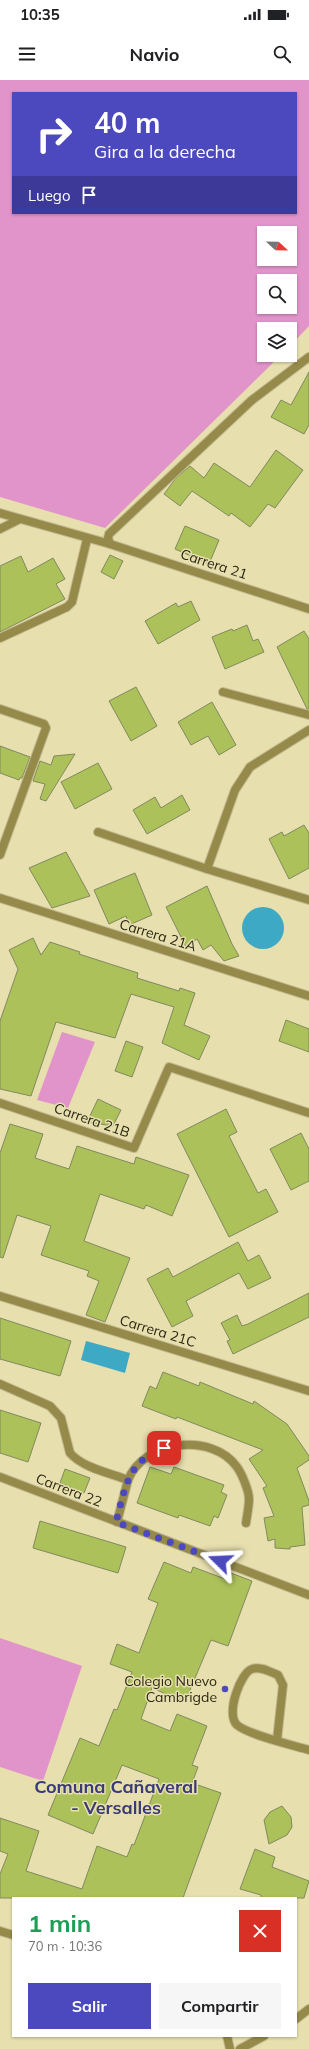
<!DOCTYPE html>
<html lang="es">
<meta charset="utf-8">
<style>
:root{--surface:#fff;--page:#f6f6f6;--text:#202124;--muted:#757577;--accent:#4c48be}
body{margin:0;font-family:Mulish,sans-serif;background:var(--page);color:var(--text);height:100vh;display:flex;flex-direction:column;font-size:15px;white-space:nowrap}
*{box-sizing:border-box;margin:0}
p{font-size:13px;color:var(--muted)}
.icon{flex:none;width:22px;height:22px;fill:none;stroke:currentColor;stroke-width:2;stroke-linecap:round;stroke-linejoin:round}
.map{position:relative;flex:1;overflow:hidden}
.details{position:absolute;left:12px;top:1817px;width:285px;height:140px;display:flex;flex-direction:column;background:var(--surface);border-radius:0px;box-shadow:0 1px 3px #0004}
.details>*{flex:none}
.banner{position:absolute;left:12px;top:12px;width:285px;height:122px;border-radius:0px;box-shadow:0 1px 3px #0004;background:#4c48be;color:#fff;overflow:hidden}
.needle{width:26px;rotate:112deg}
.controls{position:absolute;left:257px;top:146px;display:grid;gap:8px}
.controls a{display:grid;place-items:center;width:40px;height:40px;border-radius:0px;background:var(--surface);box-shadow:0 1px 3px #0004;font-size:20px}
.pin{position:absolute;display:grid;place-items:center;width:34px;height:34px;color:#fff;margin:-17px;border-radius:8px;box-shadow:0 2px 6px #0006}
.me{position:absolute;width:44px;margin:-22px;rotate:291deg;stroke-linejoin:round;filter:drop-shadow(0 0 3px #0008)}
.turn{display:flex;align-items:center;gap:14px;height:84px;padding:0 16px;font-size:18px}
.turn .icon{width:52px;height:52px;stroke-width:2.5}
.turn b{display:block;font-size:28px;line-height:34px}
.then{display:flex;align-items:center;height:38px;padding:0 16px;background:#0003;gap:8px;font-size:15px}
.round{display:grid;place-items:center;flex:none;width:42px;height:42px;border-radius:0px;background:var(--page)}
.summary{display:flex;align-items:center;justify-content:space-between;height:68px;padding:0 16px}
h1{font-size:24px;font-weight:700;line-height:30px;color:#1e9e55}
.button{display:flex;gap:8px;margin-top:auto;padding:8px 16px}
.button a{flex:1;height:46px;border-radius:0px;background:var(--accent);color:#fff;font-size:16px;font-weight:700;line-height:46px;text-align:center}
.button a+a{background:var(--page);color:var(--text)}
.status{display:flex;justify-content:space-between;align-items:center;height:28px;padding:0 20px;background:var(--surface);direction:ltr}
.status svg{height:11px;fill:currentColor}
header{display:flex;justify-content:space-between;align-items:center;height:52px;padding:0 16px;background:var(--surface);font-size:18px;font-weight:700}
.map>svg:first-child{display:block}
.green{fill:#e194c9;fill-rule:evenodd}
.water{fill:#3da9c5}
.building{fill:#acc15a;stroke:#808a5e}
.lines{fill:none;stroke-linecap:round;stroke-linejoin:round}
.service-casing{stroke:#c2ba90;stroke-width:10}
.minor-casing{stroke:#c2ba90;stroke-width:10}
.service{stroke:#968a4a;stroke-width:8}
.minor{stroke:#968a4a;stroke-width:8}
.route{stroke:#4c48be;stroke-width:7;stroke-dasharray:0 12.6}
.poi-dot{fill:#4c48be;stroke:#e8dfaf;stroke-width:1.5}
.labels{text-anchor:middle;stroke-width:3;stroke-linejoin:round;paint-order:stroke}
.street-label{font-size:14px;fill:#2b2715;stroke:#e8dfaf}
.poi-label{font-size:14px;fill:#2b2715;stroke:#e8dfaf;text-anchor:end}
.district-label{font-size:18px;font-weight:bold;fill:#393b77;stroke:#e8dfaf}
</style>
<div class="status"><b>10:35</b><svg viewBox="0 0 49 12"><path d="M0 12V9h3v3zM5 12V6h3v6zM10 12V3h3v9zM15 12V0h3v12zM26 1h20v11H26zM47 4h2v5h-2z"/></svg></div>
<header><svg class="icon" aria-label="menu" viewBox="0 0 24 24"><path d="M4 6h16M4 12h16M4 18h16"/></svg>Navio<svg class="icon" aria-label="search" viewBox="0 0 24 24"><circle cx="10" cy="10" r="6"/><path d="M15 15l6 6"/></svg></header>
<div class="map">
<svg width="309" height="1969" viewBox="0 0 309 1969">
<rect width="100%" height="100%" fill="#e8dfaf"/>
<g class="green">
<path d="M0 0H309V246L290 266V249H264V275H281L105 448 0 417ZM13 13H296V133H13ZM264 153H290V179H264ZM264 201H290V227H264Z"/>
<path d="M62 952 95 962 68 1028 37 1020Z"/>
<path d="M0 1558 82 1586 43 1701 0 1687Z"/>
</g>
<g class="water">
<circle cx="263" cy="848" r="21"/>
<path d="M86 1261 130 1273 125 1293 81 1280Z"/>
</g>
<g class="building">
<path d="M309 292V345L304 354 271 337 281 320 291 325Z"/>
<path d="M276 370 303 390 275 428 268 424 250 447 231 433 229 436 192 411 180 426 164 414 176 398 190 386 204 398 214 383 250 407Z"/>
<path d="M185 446 219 460 209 484 175 469Z"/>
<path d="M110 475 123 481 114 499 101 492Z"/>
<path d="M21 476 28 492 53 478 65 499 56 504 65 519 0 552V486Z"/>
<path d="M191 521 200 540 158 564 145 541 176 523 178 527Z"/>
<path d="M247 545 253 561 258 559 264 572 225 589 212 557 232 549 233 551Z"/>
<path d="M304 551 309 559V629H307L277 567Z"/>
<path d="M136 607 157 646 131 661 109 621Z"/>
<path d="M212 622 236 665 219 675 208 656 191 665 178 642Z"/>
<path d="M0 666 30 677 22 698H20L19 700 0 693Z"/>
<path d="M75 674 46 721 40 719 45 704 33 701 40 681 51 685 54 676Z"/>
<path d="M98 683 112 709 75 729 61 702Z"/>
<path d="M182 715 190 730 147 754 133 730 155 717 161 728Z"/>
<path d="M304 745 309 753V788L289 799 269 759 282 752 284 756Z"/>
<path d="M66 772 90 816 52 828 29 788Z"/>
<path d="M135 793 152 835 129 845 126 836 109 844 94 810Z"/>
<path d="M207 806 232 864 239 876 224 881 211 865 203 870 197 859 186 867 166 827Z"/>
<path d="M33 858 41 875 50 862 80 872 79 874 138 893 137 898 179 911 180 908 195 913 184 945 210 956 199 980 162 963 174 927 131 914 115 958 56 942 31 1016 0 1009V941L18 889 9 870Z"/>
<path d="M286 940 309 949V972L279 961Z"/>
<path d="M126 961 143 967 132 997 115 991Z"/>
<path d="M98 1019 121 1030 113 1046 87 1042Z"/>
<path d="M226 1029 237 1052 229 1056 239 1076 258 1113 266 1109 278 1132 229 1157 177 1054Z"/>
<path d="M10 1044 43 1054 35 1078 69 1089 77 1066 134 1084 136 1077 189 1095 172 1136 146 1125 144 1129 100 1114 84 1161 130 1178 105 1242 86 1235 99 1201 87 1196 89 1191 41 1175 51 1146 17 1135 3 1178 0 1177V1073Z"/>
<path d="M301 1053 309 1069V1101L291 1110 270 1069Z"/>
<path d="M238 1162 248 1181 259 1175 271 1198 248 1209 239 1193 186 1221 193 1236 172 1247 147 1199 168 1188 173 1197Z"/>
<path d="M309 1213V1237L233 1274 227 1261 230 1260 221 1243 237 1235 242 1246 248 1244Z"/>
<path d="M0 1238 71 1261 60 1296 0 1279Z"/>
<path d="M163 1292 199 1306 200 1302 253 1324 254 1321 287 1344 309 1376V1380L297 1388 309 1421V1425L302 1427 305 1465 290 1467V1469L275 1468V1459L268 1461 264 1438 274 1436 263 1408 267 1406 249 1379 263 1370 177 1337 176 1339 142 1326 150 1306 156 1309Z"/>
<path d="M0 1330 41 1343 28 1382 0 1373Z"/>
<path d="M150 1387 171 1394 174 1387 224 1405 221 1412 227 1415 218 1438 214 1436 210 1446 179 1435 178 1438 137 1423Z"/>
<path d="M65 1389 90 1398 84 1413 60 1403Z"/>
<path d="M40 1441 126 1467 118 1493 33 1468Z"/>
<path d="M164 1482 191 1493 193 1487 228 1500 231 1493 252 1501 228 1566 211 1560 185 1622 152 1608 141 1639 170 1651 177 1634 207 1646 192 1685 198 1687 192 1703 221 1713 183 1818H0V1794L8 1774 0 1771V1738L39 1751 26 1791 82 1809 97 1766 127 1777 132 1764 134 1765 159 1699 122 1685 93 1754 48 1735 80 1658 99 1666 114 1629 117 1630 132 1592 110 1584 117 1564 139 1573 158 1523 148 1519Z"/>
<path d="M282 1726 291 1737 292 1747 287 1755 269 1764 264 1740 270 1732Z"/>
<path d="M255 1769 275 1777 272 1787 309 1801 304 1818H261V1815L240 1809Z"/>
</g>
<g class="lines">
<defs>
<g id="service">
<path d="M110 464 108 458 109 454 252 320 309 277"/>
<path d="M0 629 44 644 46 648 0 775"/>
<path d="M0 1304 50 1326 61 1338 70 1373C83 1388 110 1393 128 1400 144 1360 212 1352 237 1387 242 1394 249 1411 249 1419 249 1427 247 1435 246 1443"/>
<path d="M117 1442 128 1400"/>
<path d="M277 1660 283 1605 278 1595C270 1592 261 1586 252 1589 241 1592 225 1634 237 1645 249 1655 292 1665 309 1670"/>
</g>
<g id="minor">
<path d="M0 433 110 464 309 529"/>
<path d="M0 449 20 439"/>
<path d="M0 558 67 527 72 522 87 459"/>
<path d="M223 612 309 635"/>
<path d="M98 752 207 789 309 820"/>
<path d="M207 789 235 710 250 687 309 650"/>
<path d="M0 818 309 916"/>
<path d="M0 1023 134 1068 169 987 309 1033"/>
<path d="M0 1216 309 1311"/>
<path d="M0 1397 309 1515"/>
<path d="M0 1851 13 1855"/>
<path d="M296 1939 309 1929"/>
<path d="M227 1956 230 1969"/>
<path d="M240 1969 264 1956"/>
</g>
</defs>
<use href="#service" class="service-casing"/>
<use href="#minor" class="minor-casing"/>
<use href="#service" class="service"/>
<use href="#minor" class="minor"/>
</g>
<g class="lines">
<path class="route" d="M164 1368C127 1381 125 1409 116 1442L220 1481"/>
</g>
<circle class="poi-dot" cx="225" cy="1609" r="4"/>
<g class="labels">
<g class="street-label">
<text transform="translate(214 484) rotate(18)" y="5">Carrera 21</text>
<text transform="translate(158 855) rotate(17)" y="5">Carrera 21A</text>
<text transform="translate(92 1040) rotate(19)" y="5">Carrera 21B</text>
<text transform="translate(158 1251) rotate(17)" y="5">Carrera 21C</text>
<text transform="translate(69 1410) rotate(21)" y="5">Carrera 22</text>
</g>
<g class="poi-label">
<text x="217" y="1606">Colegio Nuevo<tspan x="217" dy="16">Cambrigde</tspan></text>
</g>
<g class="district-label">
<text x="116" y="1713">Comuna Cañaveral<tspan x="116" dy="21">- Versalles</tspan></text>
</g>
</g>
</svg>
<div class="controls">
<a><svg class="needle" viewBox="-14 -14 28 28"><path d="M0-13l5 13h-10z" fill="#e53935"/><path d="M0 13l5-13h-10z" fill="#757577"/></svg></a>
<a><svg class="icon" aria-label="search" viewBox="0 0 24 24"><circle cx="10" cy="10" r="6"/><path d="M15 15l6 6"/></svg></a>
<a><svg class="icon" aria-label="layers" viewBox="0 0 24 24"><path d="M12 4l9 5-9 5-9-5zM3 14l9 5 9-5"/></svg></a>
</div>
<div class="pin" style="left:164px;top:1368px;background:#d93025"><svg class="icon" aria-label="arrive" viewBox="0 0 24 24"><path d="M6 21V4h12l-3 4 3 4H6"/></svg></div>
<svg class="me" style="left:220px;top:1481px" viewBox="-20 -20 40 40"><path d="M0-17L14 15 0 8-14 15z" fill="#4c48be" stroke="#fff" stroke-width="4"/></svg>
<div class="banner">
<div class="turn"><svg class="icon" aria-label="right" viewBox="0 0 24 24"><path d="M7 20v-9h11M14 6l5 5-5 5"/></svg><div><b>40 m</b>Gira a la derecha</div></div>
<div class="then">Luego<svg class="icon" aria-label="arrive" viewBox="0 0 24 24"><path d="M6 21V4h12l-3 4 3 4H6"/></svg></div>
</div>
<section class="details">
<div class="summary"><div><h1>1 min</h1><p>70 m · 10:36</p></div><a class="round" style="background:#d93025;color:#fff"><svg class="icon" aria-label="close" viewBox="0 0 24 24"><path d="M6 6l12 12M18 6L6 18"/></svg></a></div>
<div class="button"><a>Salir</a><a>Compartir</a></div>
</section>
</div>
